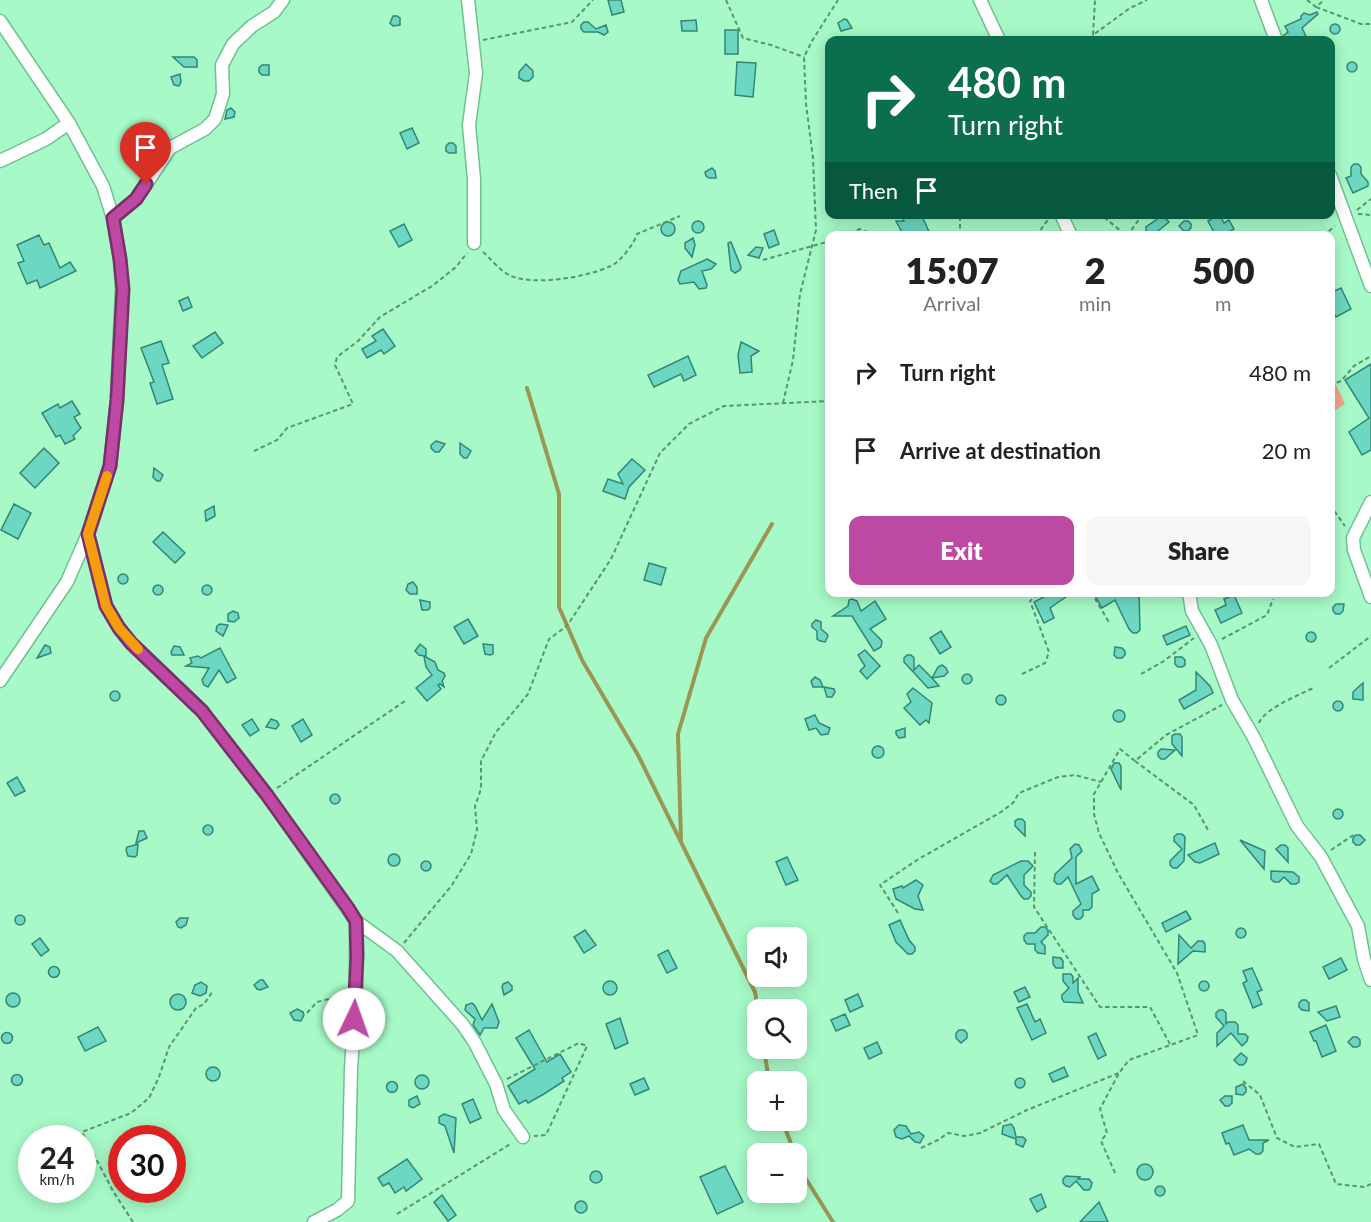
<!DOCTYPE html>
<meta charset="utf-8">
<style>
:root{--surface:#fff;--page:#f6f6f6;--text:#222;--muted:#767676;--accent:#bd49a3}
body{margin:0;font-family:Lato,sans-serif;background:var(--page);color:var(--text);height:100vh;display:flex;flex-direction:column;font-size:22px;white-space:nowrap}
*{box-sizing:border-box;margin:0}
p{font-size:20px;color:var(--muted)}
.icon{flex:none;width:33px;height:33px;fill:none;stroke:currentColor;stroke-width:2;stroke-linecap:round;stroke-linejoin:round}
.map{position:relative;flex:1;overflow:hidden}
.details{position:absolute;left:825px;top:231px;width:510px;height:366px;display:flex;flex-direction:column;background:var(--surface);border-radius:12px;box-shadow:0 3px 15px #0003}
.details>*{flex:none}
.guide{position:absolute;left:825px;top:36px;width:510px;height:183px;border-radius:12px;box-shadow:0 3px 15px #0003;background:#0b6e4f;color:#fff;overflow:hidden}
.controls{position:absolute;left:747px;top:927px;display:grid;gap:12px}
.controls a{display:grid;place-items:center;width:60px;height:60px;border-radius:12px;background:var(--surface);box-shadow:0 3px 15px #0003;font-size:30px}
.speed{position:absolute;left:18px;top:1125px;display:flex;gap:12px;font-size:30px;font-weight:700;text-align:center}
.speed>*{display:grid;place-content:center;width:78px;height:78px;border-radius:50%;background:var(--surface);box-shadow:0 3px 15px #0003;line-height:1}
.speed small{font-size:15px;font-weight:400}
.speed .limit{border:9px solid #d22;background:#fff;color:#111}
.pin{position:absolute;display:grid;place-items:center;width:51px;height:51px;color:#fff;margin:-62px -26px;border-radius:50% 50% 50% 0;rotate:-45deg;box-shadow:0 0 6px #0007}
.pin .icon{rotate:45deg}
.me{position:absolute;width:66px;margin:-33px;rotate:3deg;stroke-linejoin:round;filter:drop-shadow(0 0 4px #0008)}
.turn{display:flex;align-items:center;gap:21px;height:126px;padding:0 24px;font-size:27px}
.turn .icon{width:78px;height:78px;stroke-width:2.5}
.turn b{display:block;font-size:42px;line-height:51px}
.then{display:flex;align-items:center;height:57px;padding:0 24px;background:#0003;gap:12px;font-size:22px}
.eta{display:flex;justify-content:space-evenly;align-items:center;height:102px;text-align:center}
.eta b{font-size:36px;font-weight:800;line-height:42px}
.button{display:flex;gap:12px;margin-top:auto;padding:12px 24px}
.button a{flex:1;height:69px;border-radius:12px;background:var(--accent);color:#fff;font-size:24px;font-weight:800;line-height:69px;text-align:center}
.button a+a{background:var(--page);color:var(--text)}
ul{padding:0;list-style:none}
li{display:flex;align-items:center;gap:18px;height:78px;padding:0 24px}
li div{flex:1}
li b{display:block;font-size:22px}
li em{font-style:normal}
.map>svg:first-child{display:block}
.green{fill:#f5a58d}
.lines{fill:none;stroke-linecap:round;stroke-linejoin:round}
.stream{stroke:#9a9755;stroke-width:4}
.building{fill:#6cd8c1;stroke:#328675;stroke-width:1.5}
.minor-casing{stroke:#6fc192;stroke-width:15}
.path{stroke:#599572;stroke-width:2;stroke-dasharray:4.5 3;stroke-linecap:butt}
.minor{stroke:#fff;stroke-width:12}
.route-casing{stroke:#7b2f6a;stroke-width:15}
.route{stroke:#bd49a3;stroke-width:10}
.slow{stroke:#f59e0b;stroke-width:10}
</style>
<div class="map">
<svg width="1371" height="1222" viewBox="0 0 1371 1222">
<rect width="100%" height="100%" fill="#a7fac8"/>
<path class="green" d="M1331 374 1345 404 1331 413H1330Z"/>
<g class="lines">
<g class="stream">
<path d="M527 388 559 494V607L582 660 638 755 755 992 758 1010"/>
<path d="M681 841 678 734 706 638 772 524"/>
<path d="M764 1048 769 1082"/>
<path d="M782 1120 795 1154"/>
<path d="M796 1156 806 1179 833 1222"/>
</g>
</g>
<g class="building">
<path d="M608 0H621L624 12 612 15Z"/>
<path d="M1317 12 1318 14 1302 28 1306 36 1296 40H1284L1283 36 1288 32 1285 26 1301 19V16L1304 13 1310 15Z"/>
<path d="M393 16H397L400 18V25L393 26 390 23Z"/>
<path d="M844 19 847 20 852 28 841 31 838 23Z"/>
<path d="M696 20 697 31H682L681 21Z"/>
<path d="M584 22H588L596 29 606 25 608 32 604 35 598 32H584L581 29V25Z"/>
<circle cx="1335" cy="29" r="5"/>
<rect x="725" y="30" width="13" height="24"/>
<path d="M173 57H194L197 60V67H184Z"/>
<circle cx="1352" cy="67" r="5"/>
<path d="M737 62 756 63 753 97 735 95Z"/>
<path d="M526 64 533 71V77L529 81H524L519 78V72Z"/>
<path d="M262 65H269V75H262L259 72V68Z"/>
<path d="M180 74 181 82 179 86 174 85 171 77Z"/>
<path d="M231 108 235 112 234 117 225 119 227 110Z"/>
<path d="M412 128 419 143 407 149 400 133Z"/>
<path d="M449 143H453L456 146V153H449L446 151V146Z"/>
<path d="M1354 164H1358L1361 167V174L1368 182V186L1353 193 1346 178 1351 176V167Z"/>
<path d="M712 168 715 171 716 178H709L706 176 705 172Z"/>
<path d="M901 214H921L931 236H904L896 221H904Z"/>
<path d="M1219 214 1224 223 1229 220 1234 229 1223 236H1216L1208 221Z"/>
<path d="M1160 217H1164L1169 222 1153 235 1149 234 1146 231V227Z"/>
<path d="M1184 221H1188L1191 224V228L1188 231H1184L1179 226Z"/>
<circle cx="698" cy="227" r="6"/>
<circle cx="668" cy="229" r="7"/>
<path d="M404 224 412 240 399 247 390 231Z"/>
<path d="M774 230 779 244 769 248 764 234Z"/>
<path d="M39 235 44 245 49 243 60 268 70 262 76 271 40 288 37 280 27 284 18 263 24 261 17 245Z"/>
<path d="M693 238 695 245 692 257 685 248V243Z"/>
<path d="M731 242 741 267 740 270 735 273 731 270 728 243Z"/>
<path d="M756 247 763 248 759 258 748 255Z"/>
<path d="M707 259 716 264 711 269 702 271 707 285 706 288 699 289 694 282 680 284 678 280 681 271Z"/>
<path d="M1341 288 1351 309 1336 317 1330 306V293Z"/>
<path d="M188 297 192 307 183 311 179 301Z"/>
<path d="M383 329 395 346 384 354 381 350 367 358 362 349 376 341 372 336Z"/>
<path d="M215 332 223 343 202 358 193 346Z"/>
<path d="M161 341 169 363 162 365 173 399 157 404 150 383 154 382 141 348Z"/>
<path d="M741 342 759 351 751 356 752 372 740 373 738 355Z"/>
<path d="M688 356 696 375 684 381 681 374 654 387 648 375Z"/>
<path d="M1371 364V450L1362 455 1349 432 1369 418 1345 380Z"/>
<path d="M72 401 80 414 74 417 81 428 73 436 75 439 65 444 60 435 56 437 42 413 58 404 60 408Z"/>
<path d="M436 441 445 444 439 452H435L431 448V445Z"/>
<path d="M460 443 471 451 467 458H464L460 454Z"/>
<path d="M44 448 59 463 35 488 20 473Z"/>
<path d="M632 459 645 470 629 487 625 499 603 491 608 479 623 484 618 474Z"/>
<path d="M154 468 163 475 160 481H157L153 477Z"/>
<path d="M14 504 31 513 18 539 1 530Z"/>
<path d="M214 506 215 516 206 521 205 511Z"/>
<path d="M163 532 185 553 175 563 153 542Z"/>
<path d="M649 563 666 568 661 585 644 580Z"/>
<circle cx="123" cy="579" r="5"/>
<path d="M413 582 417 587V594H410L406 590 408 584Z"/>
<circle cx="207" cy="590" r="5"/>
<circle cx="158" cy="590" r="5"/>
<path d="M1053 592H1073L1050 608 1054 618 1044 623 1034 602Z"/>
<path d="M1093 592H1139L1140 630 1137 633H1133L1129 629 1115 600 1102 608Z"/>
<path d="M1234 595 1242 613 1221 623 1215 610 1226 605 1224 599Z"/>
<path d="M852 599 857 601 861 611 875 601 886 619 870 629 882 641 881 647 874 651 852 616H833L848 606 849 600Z"/>
<path d="M420 600 430 602V608L428 610H422Z"/>
<path d="M1336 604H1344L1343 611 1340 614H1336L1333 611V607Z"/>
<path d="M233 611 238 613 239 618 234 622 228 621V614Z"/>
<path d="M468 619 478 636 464 644 454 627Z"/>
<path d="M816 620 821 622V629L827 634 828 636 825 642 820 641 817 639V631L812 627V624Z"/>
<path d="M220 624 228 625 223 636 216 631 217 626Z"/>
<path d="M1186 626 1190 635 1167 645 1163 636Z"/>
<path d="M941 631 951 647 940 654 930 638Z"/>
<circle cx="1311" cy="637" r="5"/>
<path d="M420 644 426 649V656H424L435 662 438 670 444 673 445 676 442 681 444 687 440 684 438 685 441 689 427 701 416 688 432 675 426 667 424 656 419 655 415 651Z"/>
<path d="M483 644 493 645V654L490 655 485 654Z"/>
<path d="M45 645 50 647 51 653 37 658Z"/>
<path d="M174 646 180 647 184 655H172L171 652Z"/>
<path d="M1115 647 1122 648 1125 651V655L1122 658H1117L1114 655Z"/>
<path d="M220 648 236 678 227 683 219 670 208 687 204 685 202 680 209 668 186 666 192 663 190 658 198 656 201 658Z"/>
<path d="M865 650 880 666 867 679 860 671 865 666 858 655Z"/>
<path d="M907 655H911L914 658V670L919 665 932 678 938 667 942 665 946 668 948 672 944 676 932 678 939 686 928 688 904 662V658Z"/>
<path d="M1175 657H1182L1185 660V665L1182 667H1178L1175 664Z"/>
<path d="M1196 672 1210 686 1213 693 1184 709 1179 700 1196 690Z"/>
<circle cx="967" cy="679" r="5"/>
<path d="M815 677 820 680 823 687H813L811 681Z"/>
<path d="M1363 683V700L1353 699V692Z"/>
<path d="M824 687 834 689 835 692 832 697H827Z"/>
<path d="M913 688 932 703 929 723 926 720 920 725 904 708 911 702 907 694Z"/>
<circle cx="115" cy="696" r="5"/>
<circle cx="1001" cy="700" r="5"/>
<circle cx="1338" cy="706" r="5"/>
<circle cx="1119" cy="716" r="6"/>
<path d="M815 715 819 723 830 728 828 734 821 735 816 728 809 730 805 719Z"/>
<path d="M252 719 259 730 250 736 242 725Z"/>
<path d="M271 719 277 721 279 725 276 729 266 727Z"/>
<path d="M303 719 312 735 301 742 292 726Z"/>
<path d="M905 728V737L899 738 896 734V731Z"/>
<path d="M1175 734H1180L1182 737V756L1172 744V736Z"/>
<circle cx="878" cy="752" r="6"/>
<path d="M1161 749 1175 750 1165 759H1161L1158 756V752Z"/>
<path d="M1114 763H1119L1121 766V790L1111 769Z"/>
<path d="M17 777 25 791 15 796 7 783Z"/>
<circle cx="335" cy="799" r="5"/>
<circle cx="1338" cy="814" r="5"/>
<path d="M1018 819H1022L1025 822V836L1015 826V821Z"/>
<circle cx="208" cy="830" r="5"/>
<path d="M139 831H144L147 838 136 843Z"/>
<path d="M1177 834H1182L1185 837 1184 861 1177 868H1173L1170 865V861L1182 849 1174 841V837Z"/>
<path d="M1356 835H1360L1365 840 1360 845H1356L1353 842V838Z"/>
<path d="M1240 840 1265 851 1264 869Z"/>
<path d="M1215 843 1219 854 1200 863 1195 862 1188 855Z"/>
<path d="M138 844 137 855 135 857 128 856 126 850 127 847Z"/>
<path d="M1075 844 1079 845 1082 851 1076 857V884L1092 876 1099 890 1092 894V907L1089 910H1083V916L1080 919H1076L1073 915V911L1081 904 1068 877 1061 884H1057L1054 881 1055 874 1072 858 1070 849Z"/>
<path d="M1281 845H1285L1288 848V862L1276 849Z"/>
<circle cx="394" cy="860" r="6"/>
<path d="M787 857 798 880 786 885 776 862Z"/>
<circle cx="426" cy="866" r="5"/>
<path d="M1021 861H1028L1033 866 1024 875V885L1031 892V896L1028 899H1024L1021 896 1007 875 997 884H993L990 881 993 875Z"/>
<path d="M1271 871 1293 872 1299 877V882L1296 884H1291L1284 877 1279 882H1274L1271 879Z"/>
<path d="M916 880 923 885 918 896 923 910 915 909 896 899 893 889 902 886 903 888Z"/>
<path d="M1186 911 1191 919 1166 932 1162 923Z"/>
<circle cx="20" cy="920" r="5"/>
<path d="M180 918H188L186 925 181 928 178 927 176 922Z"/>
<path d="M900 920 909 940 915 947V951L912 954H908L896 942 889 925Z"/>
<path d="M1041 927H1045L1048 930V935L1041 942 1045 946V954L1038 953 1035 950V944H1027L1024 940V936L1027 933H1035Z"/>
<circle cx="1241" cy="933" r="5"/>
<path d="M585 930 596 945 584 953 574 937Z"/>
<path d="M1179 935 1191 948 1198 941H1203L1205 944V952L1193 951 1178 964Z"/>
<path d="M40 938 49 950 41 956 32 944Z"/>
<path d="M668 950 677 968 667 973 658 955Z"/>
<path d="M1053 957 1061 958 1063 961V968H1056L1053 964Z"/>
<path d="M1341 958 1347 970 1329 979 1323 967Z"/>
<circle cx="54" cy="972" r="5.5"/>
<path d="M1252 968 1262 990 1257 992 1262 1004 1253 1008 1243 983 1247 981 1243 971Z"/>
<path d="M1063 974H1071L1073 977V983L1078 978V992L1083 1003 1064 1002 1062 999V995L1069 988 1063 981Z"/>
<path d="M260 980H263L268 987 260 990 257 989 254 985Z"/>
<circle cx="1204" cy="986" r="5"/>
<circle cx="610" cy="988" r="7"/>
<path d="M201 982 207 986 206 993 200 996 192 993 195 985Z"/>
<path d="M508 982 512 986V990L504 995 502 987 503 984Z"/>
<path d="M1025 987 1030 997 1019 1002 1014 992Z"/>
<circle cx="13" cy="1000" r="7"/>
<circle cx="178" cy="1002" r="8"/>
<path d="M858 994 863 1006 850 1012 845 1000Z"/>
<path d="M1302 1000H1306L1309 1003V1011L1302 1010 1299 1007V1003Z"/>
<path d="M472 1003 475 1006 482 1020 492 1004 499 1022 497 1028H484L480 1035 473 1025 475 1019 465 1010 466 1005Z"/>
<path d="M1027 1004 1035 1022 1040 1019 1046 1033 1032 1040 1017 1008Z"/>
<path d="M1336 1006 1340 1017 1327 1021 1318 1012Z"/>
<path d="M297 1009 303 1012 304 1015 301 1021 294 1020 290 1013Z"/>
<path d="M1219 1010H1223L1226 1013V1024L1228 1022H1235L1238 1025V1034H1245L1248 1037 1247 1041 1242 1046 1231 1033 1217 1046V1033L1224 1026 1216 1017V1013Z"/>
<path d="M845 1014 850 1025 836 1031 831 1020Z"/>
<path d="M620 1018 628 1043 615 1049 606 1024Z"/>
<path d="M1326 1025 1336 1051 1322 1057 1316 1041H1314L1310 1032Z"/>
<path d="M98 1027 106 1041 85 1051 78 1037Z"/>
<path d="M529 1030 547 1062 560 1054 571 1072 562 1078 564 1081 544 1094 528 1103 526 1100 519 1104 508 1086 535 1069 516 1038Z"/>
<path d="M959 1030H964L967 1033V1038L961 1043 956 1038V1033Z"/>
<circle cx="7" cy="1038" r="5.5"/>
<path d="M1096 1033 1106 1055 1098 1059 1088 1037Z"/>
<path d="M1353 1037H1357L1360 1040V1045L1357 1047H1353L1348 1042Z"/>
<path d="M877 1042 882 1053 869 1059 864 1048Z"/>
<path d="M1241 1053 1247 1058 1246 1062 1243 1065H1239L1234 1060Z"/>
<path d="M1064 1067 1068 1076 1053 1082 1049 1074Z"/>
<circle cx="213" cy="1074" r="7"/>
<circle cx="17" cy="1080" r="5.5"/>
<circle cx="422" cy="1082" r="7"/>
<circle cx="1020" cy="1083" r="5"/>
<path d="M644 1078 649 1089 635 1095 630 1084Z"/>
<circle cx="392" cy="1087" r="5.5"/>
<path d="M1243 1084 1246 1088V1092L1243 1095 1236 1094V1087Z"/>
<path d="M417 1096 420 1104 413 1108 409 1106V1100Z"/>
<path d="M1225 1096H1232V1103L1229 1106H1225L1220 1100Z"/>
<path d="M473 1099 481 1118 470 1123 462 1104Z"/>
<path d="M444 1114 456 1118 454 1153 445 1126 439 1123V1117Z"/>
<path d="M1011 1124 1014 1128 1016 1137H1023L1026 1140 1023 1147 1016 1144V1139L1002 1134 1003 1126Z"/>
<path d="M899 1125 906 1126 911 1134 919 1132 924 1136 920 1143 915 1142 909 1136 902 1139 896 1137 894 1130Z"/>
<path d="M1243 1125 1249 1140H1269L1263 1143V1151L1260 1154H1256L1249 1149 1234 1155 1229 1143 1226 1144 1222 1133Z"/>
<path d="M407 1159 422 1179 406 1191 404 1187 395 1193 389 1183 383 1186 378 1178Z"/>
<circle cx="1145" cy="1172" r="8"/>
<path d="M725 1166 743 1202 717 1214 700 1177Z"/>
<circle cx="596" cy="1177" r="6"/>
<path d="M1066 1176 1080 1177 1078 1179H1089L1092 1183 1091 1187 1089 1190H1084L1076 1181 1070 1187 1066 1186 1063 1183V1179Z"/>
<circle cx="1160" cy="1191" r="5"/>
<path d="M1041 1194 1046 1207 1037 1212 1030 1199Z"/>
<path d="M442 1195 456 1215 448 1221 434 1202Z"/>
<circle cx="581" cy="1207" r="6"/>
<path d="M1099 1202 1108 1222H1080Z"/>
</g>
<g class="lines">
<defs>
<g id="minor">
<path d="M468 0 476 73 469 125 474 179V243"/>
<path d="M980 0 999 40"/>
<path d="M1261 0 1276 40"/>
<path d="M0 21 69 123 103 186 113 218 120 259 122 289 117 400 110 466 88 534 67 582 0 681"/>
<path d="M0 161 46 139 69 123"/>
<path d="M1330 175 1371 286"/>
<path d="M1061 214 1071 236"/>
<path d="M113 218 136 199 170 148 205 129 215 119 223 94 222 65 233 44 252 26 274 12 283 0"/>
<path d="M1371 502 1353 538 1354 550 1371 597"/>
<path d="M88 534 106 606 119 628 131 643 202 711 267 795 356 921 397 951 463 1025 475 1043 496 1084 504 1110 523 1137"/>
<path d="M1189 592 1192 611 1211 645 1232 700 1254 738 1297 826 1321 857 1358 926 1364 959 1371 980"/>
<path d="M314 1222 337 1210 348 1201 351 1069 356 991V921"/>
</g>
</defs>
<use href="#minor" class="minor-casing"/>
<g class="path">
<path d="M726 0 743 38 771 45 804 57"/>
<path d="M1307 0 1316 7 1324 0"/>
<path d="M1316 7 1361 24H1371"/>
<path d="M1093 35 1095 0"/>
<path d="M483 40 572 22 593 0"/>
<path d="M1093 40V35L1130 8 1147 0"/>
<path d="M1357 210 1371 199"/>
<path d="M1083 214 1085 217 1105 218 1127 236"/>
<path d="M1358 214 1371 215"/>
<path d="M843 236 860 229 876 236"/>
<path d="M960 236V214"/>
<path d="M1036 236 1050 217"/>
<path d="M1127 236 1143 214"/>
<path d="M1323 236 1335 226"/>
<path d="M483 252C491 259 501 272 511 276 536 286 587 277 611 266 621 261 634 244 637 234L680 216"/>
<path d="M763 260 830 241"/>
<path d="M1330 386 1341 381 1354 366 1371 356"/>
<path d="M783 403 793 360 800 294 816 230 813 158 806 104 804 57 812 41 838 0"/>
<path d="M254 451 277 440 287 428 353 404 335 365 337 357 358 341 380 317 432 286 456 267 467 253"/>
<path d="M1330 505 1345 526"/>
<path d="M1091 592 1110 624"/>
<path d="M1222 639 1267 615 1273 599"/>
<path d="M1329 668 1371 636"/>
<path d="M1022 674 1045 663 1049 652 1030 601 1041 592"/>
<path d="M1141 674 1164 661 1194 638"/>
<path d="M1259 723C1264 709 1299 695 1313 688"/>
<path d="M1135 761 1194 805 1208 830"/>
<path d="M277 788 405 701"/>
<path d="M1331 850 1355 834"/>
<path d="M1035 852 1034 907 1100 1007H1150L1171 1046"/>
<path d="M898 913 880 885 917 860 1001 812 1013 803 1019 793 1058 777 1075 775 1101 782"/>
<path d="M404 943 452 885 471 854 477 830 475 806 481 789V761L496 732 505 722 528 694 549 639 567 626 611 559 660 453 689 424 724 406 830 401"/>
<path d="M307 1013 317 1002 345 995"/>
<path d="M507 1079 579 1043 587 1046 546 1135 534 1136"/>
<path d="M1243 1081 1260 1095 1277 1138 1295 1147 1319 1144 1336 1184 1365 1187 1371 1184"/>
<path d="M921 1148 938 1140 948 1133 965 1136 980 1133 1027 1110 1119 1073"/>
<path d="M1115 1173 1101 1141 1107 1133 1100 1109 1119 1073 1129 1060 1198 1035 1177 973 1118 873 1099 833 1094 814V794L1120 749 1135 761 1166 735 1222 705"/>
<path d="M397 1214 512 1143"/>
<path d="M133 1222 113 1191 82 1132 131 1113 149 1098 159 1077 169 1047 196 1008 204 1004 213 991"/>
</g>
<use href="#minor" class="minor"/>
</g>
<g class="lines">
<defs>
<path id="route" d="M146 184 136 199 113 218 120 259 123 289 117 400 110 466 88 534 106 606 119 628 131 643 202 711 267 795 348 908 356 921 357 955 354 1019"/>
</defs>
<use href="#route" class="route-casing"/>
<use href="#route" class="route"/>
<path class="slow" d="M107 476 88 534 106 606 119 628 138 649"/>
</g>
</svg>
<div class="controls">
<a><svg class="icon" aria-label="sound" viewBox="0 0 24 24"><path d="M4 9h4l5-4v14l-5-4H4zM17 9q2 3 0 6"/></svg></a>
<a><svg class="icon" aria-label="search" viewBox="0 0 24 24"><circle cx="10" cy="10" r="6"/><path d="M15 15l6 6"/></svg></a>
<a>+</a>
<a>−</a>
</div>
<div class="speed"><div>24<small>km/h</small></div><div class="limit">30</div></div>
<div class="pin" style="left:146px;top:184px;background:#d93025"><svg class="icon" aria-label="arrive" viewBox="0 0 24 24"><path d="M6 21V4h12l-3 4 3 4H6"/></svg></div>
<svg class="me" style="left:354px;top:1019px" viewBox="-20 -20 40 40"><circle r="19" fill="#fff"/><path d="M0-13L10 11 0 6-10 11z" fill="#bd49a3"/></svg>
<div class="guide">
<div class="turn"><svg class="icon" aria-label="right" viewBox="0 0 24 24"><path d="M7 20v-9h11M14 6l5 5-5 5"/></svg><div><b>480 m</b>Turn right</div></div>
<div class="then">Then<svg class="icon" aria-label="arrive" viewBox="0 0 24 24"><path d="M6 21V4h12l-3 4 3 4H6"/></svg></div>
</div>
<section class="details">
<div class="eta">
<div><b>15:07</b><p>Arrival</p></div>
<div><b>2</b><p>min</p></div>
<div><b>500</b><p>m</p></div>
</div>
<ul>
<li><svg class="icon" aria-label="right" viewBox="0 0 24 24"><path d="M7 20v-9h11M14 6l5 5-5 5"/></svg><div><b>Turn right</b></div><em>480 m</em></li>
<li><svg class="icon" aria-label="arrive" viewBox="0 0 24 24"><path d="M6 21V4h12l-3 4 3 4H6"/></svg><div><b>Arrive at destination</b></div><em>20 m</em></li>
</ul>
<div class="button"><a>Exit</a><a>Share</a></div>
</section>
</div>
